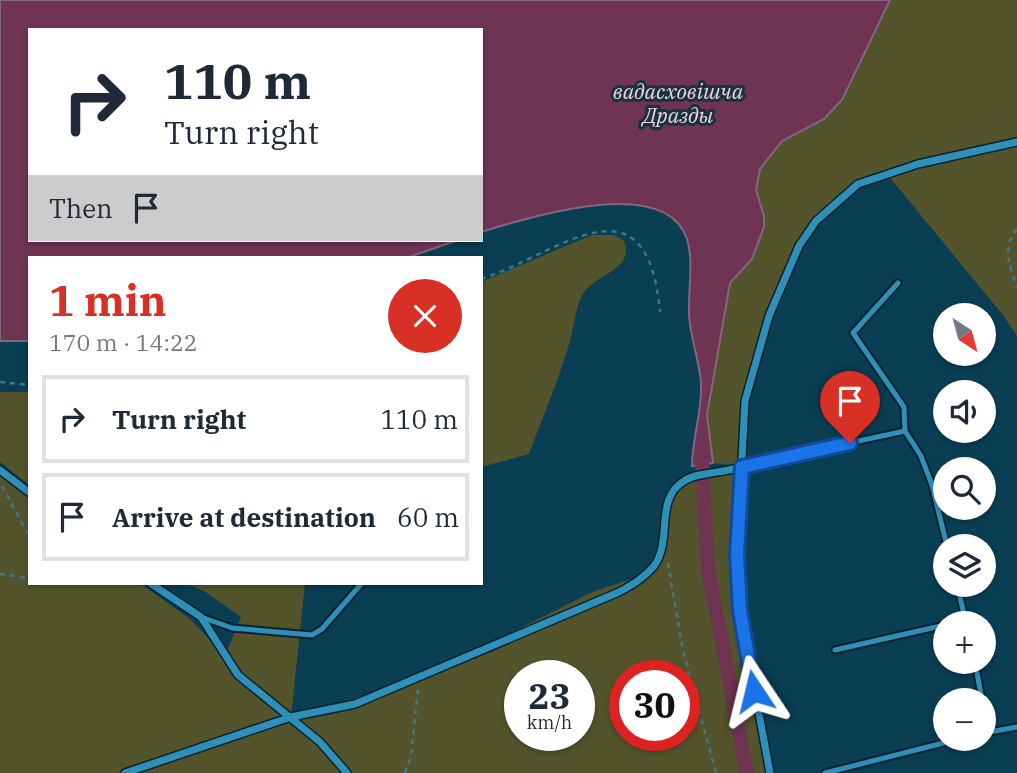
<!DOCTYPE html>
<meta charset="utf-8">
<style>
:root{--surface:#fff;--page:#f2f2f3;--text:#1f2937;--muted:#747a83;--line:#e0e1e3;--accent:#d93025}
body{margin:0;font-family:"IBM Plex Serif",serif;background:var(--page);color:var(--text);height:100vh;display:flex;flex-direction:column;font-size:26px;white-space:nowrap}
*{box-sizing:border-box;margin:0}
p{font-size:23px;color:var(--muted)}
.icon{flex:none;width:38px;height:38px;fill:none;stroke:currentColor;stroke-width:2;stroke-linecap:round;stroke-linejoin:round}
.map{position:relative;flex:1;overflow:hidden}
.sheet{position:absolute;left:28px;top:256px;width:455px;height:329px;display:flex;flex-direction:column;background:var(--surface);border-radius:0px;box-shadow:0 2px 5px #0004}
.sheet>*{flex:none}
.top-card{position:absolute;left:28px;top:28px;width:455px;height:214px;border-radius:0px;box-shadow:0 2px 5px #0004;background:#fff;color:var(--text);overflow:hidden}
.needle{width:46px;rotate:144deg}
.tools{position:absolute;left:933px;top:303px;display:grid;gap:14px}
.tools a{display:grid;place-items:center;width:63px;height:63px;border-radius:50%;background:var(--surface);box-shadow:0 2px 5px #0004;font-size:35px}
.speed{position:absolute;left:504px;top:660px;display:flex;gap:14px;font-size:35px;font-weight:700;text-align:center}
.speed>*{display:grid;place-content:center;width:91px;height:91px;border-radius:50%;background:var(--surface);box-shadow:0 2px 5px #0004;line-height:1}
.speed small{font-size:18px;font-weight:400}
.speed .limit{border:10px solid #d22;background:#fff;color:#111}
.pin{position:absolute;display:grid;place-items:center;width:60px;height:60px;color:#fff;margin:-72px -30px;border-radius:50% 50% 50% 0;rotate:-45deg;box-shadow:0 0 7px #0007}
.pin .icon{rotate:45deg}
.me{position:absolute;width:77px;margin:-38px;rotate:350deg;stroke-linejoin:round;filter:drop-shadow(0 0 5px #0008)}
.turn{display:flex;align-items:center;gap:24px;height:147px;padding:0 21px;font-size:32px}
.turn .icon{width:91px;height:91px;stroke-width:2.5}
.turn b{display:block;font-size:49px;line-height:60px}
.then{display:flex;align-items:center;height:66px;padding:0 21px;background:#0003;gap:14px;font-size:26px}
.round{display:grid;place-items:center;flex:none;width:74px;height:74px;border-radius:37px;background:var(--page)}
.overview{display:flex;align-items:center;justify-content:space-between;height:119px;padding:0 21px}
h1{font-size:42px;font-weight:800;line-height:52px;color:var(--accent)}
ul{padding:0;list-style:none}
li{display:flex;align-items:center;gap:21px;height:88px;margin:0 14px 10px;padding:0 7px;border:4px solid var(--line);border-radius:0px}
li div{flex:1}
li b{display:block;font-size:26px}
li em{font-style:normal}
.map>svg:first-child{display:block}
.green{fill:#53542c;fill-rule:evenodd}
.water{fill:#6f3452;stroke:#826681;stroke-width:2}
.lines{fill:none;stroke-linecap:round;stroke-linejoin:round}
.canal{stroke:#6f3452;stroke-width:14}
.service-casing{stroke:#052330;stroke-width:9}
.minor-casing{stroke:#052330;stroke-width:10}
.path{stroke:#44758a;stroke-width:2.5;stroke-dasharray:5 5;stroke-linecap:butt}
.service{stroke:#308fb7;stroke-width:5}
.minor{stroke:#308fb7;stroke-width:7}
.route-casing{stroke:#114b97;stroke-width:18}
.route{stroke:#1a73e8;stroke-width:12}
.labels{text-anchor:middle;stroke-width:6;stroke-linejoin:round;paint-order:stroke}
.water-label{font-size:21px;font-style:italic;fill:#f5cfdf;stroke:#15323f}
</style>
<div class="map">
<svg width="1017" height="773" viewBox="0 0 1017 773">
<rect width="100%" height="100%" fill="#093e53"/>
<g class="green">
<path d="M890 0H1017V336L1003 315 886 173 837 199 799 246 769 316 745 401 737 554 740 611 770 773H125L133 768 117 773H0V475L30 498V583H140L190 619 225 656 241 617 204 591 184 583H305L291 717 419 679 592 592 646 574 661 538 665 497 685 480 740 466 713 463 707 415 730 283 752 259 758 198 756 180 760 169 782 141 824 119 842 100ZM520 676H579V735H520ZM625 676H684V735H625Z"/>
<path d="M592 235H614L624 241C635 271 595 273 583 294 575 307 574 327 570 341 559 379 543 417 529 454L481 467V282Z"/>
<path d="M0 392H30V486L0 462Z"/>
</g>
<path class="water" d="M0 0H890L842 100 824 119 782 141 760 169 756 190 764 216V227L752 259 730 283 707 415 713 463 692 466C692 438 703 409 701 382 699 359 690 337 689 314 688 290 694 262 687 239 665 173 528 218 481 232V30H30V240H458L409 257H30V341H0Z"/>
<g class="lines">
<path class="canal" d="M702 464 708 569 747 773"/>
<defs>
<g id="service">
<path d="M898 283 853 333 904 407 905 431 921 456 932 485 947 546"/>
<path d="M742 466 905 431"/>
<path d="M957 584 966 623"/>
<path d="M201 617 232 628 312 635 322 629 362 583"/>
<path d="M835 650 945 625"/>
<path d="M975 662 982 700"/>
<path d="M984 708 988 732"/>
<path d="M984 733 1017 727"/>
<path d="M825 773 963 738"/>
</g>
<g id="minor">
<path d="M0 470 30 493"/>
<path d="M150 583 201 617 238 675 320 742 347 773"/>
<path d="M125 773 291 717 355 704 619 592C632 585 644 578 654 566 673 540 654 499 684 481 699 471 725 474 742 466"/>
<path d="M770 773 740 611 737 554 745 401 769 316 799 246 816 221 858 184 918 164 1017 142"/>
</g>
</defs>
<use href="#service" class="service-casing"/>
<use href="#minor" class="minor-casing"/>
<g class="path">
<path d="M1017 229C1001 247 1010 267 1017 287"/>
<path d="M481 279C559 254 647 169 660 312"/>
<path d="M0 382 30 385"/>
<path d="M2 486 30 538"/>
<path d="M668 563 683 651 716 773"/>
<path d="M0 574 30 578"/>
<path d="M405 773 411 756 418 689"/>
</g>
<use href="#service" class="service"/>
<use href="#minor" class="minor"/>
</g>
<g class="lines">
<defs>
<path id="route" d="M754 691 740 611 737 554 742 467 850 443"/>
</defs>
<use href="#route" class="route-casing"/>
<use href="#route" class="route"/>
</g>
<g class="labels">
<g class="water-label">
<text x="678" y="99">вадасховішча<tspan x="678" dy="24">Дразды</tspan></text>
</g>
</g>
</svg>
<div class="tools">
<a><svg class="needle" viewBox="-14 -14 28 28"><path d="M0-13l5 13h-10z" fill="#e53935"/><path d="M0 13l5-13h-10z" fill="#747a83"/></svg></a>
<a><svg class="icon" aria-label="sound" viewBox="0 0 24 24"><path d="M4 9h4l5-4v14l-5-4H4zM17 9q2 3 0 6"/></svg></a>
<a><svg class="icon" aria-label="search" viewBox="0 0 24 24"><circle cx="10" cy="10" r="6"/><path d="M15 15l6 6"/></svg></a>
<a><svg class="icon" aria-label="layers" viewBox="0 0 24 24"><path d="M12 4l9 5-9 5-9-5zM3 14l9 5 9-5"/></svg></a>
<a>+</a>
<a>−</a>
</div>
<div class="speed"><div>23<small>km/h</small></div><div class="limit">30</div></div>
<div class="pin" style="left:850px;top:443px;background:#d93025"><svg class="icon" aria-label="arrive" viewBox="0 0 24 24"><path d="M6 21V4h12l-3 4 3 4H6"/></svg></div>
<svg class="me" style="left:754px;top:691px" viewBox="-20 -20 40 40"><path d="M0-17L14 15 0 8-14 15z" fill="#1a73e8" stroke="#fff" stroke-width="4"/></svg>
<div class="top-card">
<div class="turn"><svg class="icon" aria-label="right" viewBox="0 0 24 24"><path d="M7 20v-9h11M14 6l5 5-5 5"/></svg><div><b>110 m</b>Turn right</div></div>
<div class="then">Then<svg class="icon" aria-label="arrive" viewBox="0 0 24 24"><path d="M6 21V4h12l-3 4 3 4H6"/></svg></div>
</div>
<section class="sheet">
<div class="overview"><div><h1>1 min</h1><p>170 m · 14:22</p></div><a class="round" style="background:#d93025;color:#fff"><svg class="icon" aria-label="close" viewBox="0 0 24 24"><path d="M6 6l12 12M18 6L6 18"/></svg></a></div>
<ul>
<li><svg class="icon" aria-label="right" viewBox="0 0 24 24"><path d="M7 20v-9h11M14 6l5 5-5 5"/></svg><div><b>Turn right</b></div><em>110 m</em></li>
<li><svg class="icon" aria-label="arrive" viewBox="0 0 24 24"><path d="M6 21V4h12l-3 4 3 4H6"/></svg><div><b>Arrive at destination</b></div><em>60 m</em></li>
</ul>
</section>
</div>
